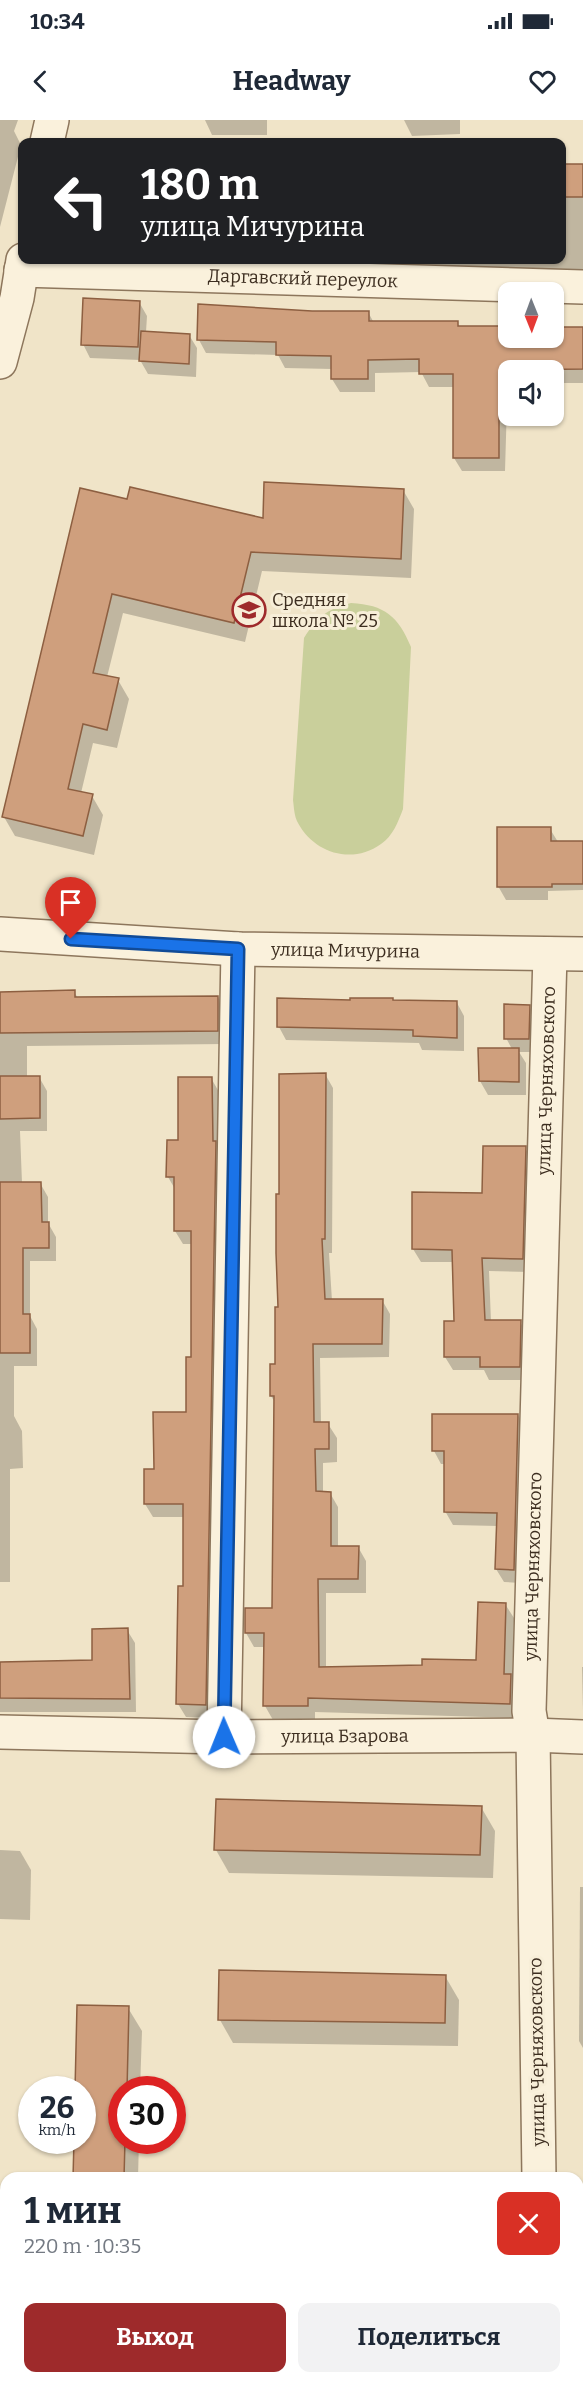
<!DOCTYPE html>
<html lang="ru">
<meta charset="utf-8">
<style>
:root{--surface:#fff;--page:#f2f2f3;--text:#1f2937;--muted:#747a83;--accent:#9e2a2b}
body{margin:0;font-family:Bitter,serif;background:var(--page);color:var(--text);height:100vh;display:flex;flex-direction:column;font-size:22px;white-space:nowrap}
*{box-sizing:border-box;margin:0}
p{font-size:20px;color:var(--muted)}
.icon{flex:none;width:33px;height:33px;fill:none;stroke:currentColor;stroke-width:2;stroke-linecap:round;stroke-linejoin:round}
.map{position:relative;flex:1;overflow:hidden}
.sheet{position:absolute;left:0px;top:2052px;width:584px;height:212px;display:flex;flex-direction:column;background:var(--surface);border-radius:18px 18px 0 0;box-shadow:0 2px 4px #0004}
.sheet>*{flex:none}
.top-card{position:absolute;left:18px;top:18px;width:548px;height:126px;border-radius:12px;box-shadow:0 2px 4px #0004;background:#202124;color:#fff;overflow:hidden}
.needle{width:39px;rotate:179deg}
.controls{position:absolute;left:498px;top:162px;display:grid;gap:12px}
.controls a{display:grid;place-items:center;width:66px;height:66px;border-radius:12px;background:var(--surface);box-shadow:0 2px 4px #0004;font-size:30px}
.speed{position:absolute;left:18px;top:1956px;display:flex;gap:12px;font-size:30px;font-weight:700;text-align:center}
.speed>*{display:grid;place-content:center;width:78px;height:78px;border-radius:50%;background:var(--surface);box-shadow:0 2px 4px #0004;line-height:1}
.speed small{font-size:15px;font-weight:400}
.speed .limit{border:9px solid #d22;background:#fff;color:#111}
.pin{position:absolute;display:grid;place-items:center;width:51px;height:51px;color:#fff;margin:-62px -26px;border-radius:50% 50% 50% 0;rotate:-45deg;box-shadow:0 0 6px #0007}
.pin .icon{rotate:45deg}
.me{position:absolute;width:66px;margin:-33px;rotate:359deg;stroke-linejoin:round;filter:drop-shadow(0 0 4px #0008)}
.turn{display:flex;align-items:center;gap:21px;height:126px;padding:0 24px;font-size:27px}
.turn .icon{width:78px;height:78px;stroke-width:2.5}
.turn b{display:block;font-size:42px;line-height:51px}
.round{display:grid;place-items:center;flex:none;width:63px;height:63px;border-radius:12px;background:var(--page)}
.summary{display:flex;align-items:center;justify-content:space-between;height:102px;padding:0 24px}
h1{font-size:36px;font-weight:700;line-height:45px}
.cta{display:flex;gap:12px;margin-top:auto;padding:12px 24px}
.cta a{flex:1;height:69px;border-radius:12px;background:var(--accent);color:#fff;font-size:24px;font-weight:700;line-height:69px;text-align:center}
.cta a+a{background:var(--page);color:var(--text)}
.status{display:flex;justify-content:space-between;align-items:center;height:42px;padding:0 30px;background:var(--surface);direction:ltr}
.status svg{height:16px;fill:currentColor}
header{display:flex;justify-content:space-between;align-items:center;height:78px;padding:0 24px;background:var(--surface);font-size:27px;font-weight:700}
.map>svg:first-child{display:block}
.green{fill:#c9cf9b}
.shadow{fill:#0003}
.building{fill:#cf9f7d;stroke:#8d5f41;stroke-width:1.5}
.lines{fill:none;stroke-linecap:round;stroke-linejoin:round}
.minor-casing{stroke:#8d765c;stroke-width:36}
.minor{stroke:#faf1dc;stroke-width:33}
.route-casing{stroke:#114b97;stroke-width:15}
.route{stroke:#1a73e8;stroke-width:10}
.labels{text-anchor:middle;stroke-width:6;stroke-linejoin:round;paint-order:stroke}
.street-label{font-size:18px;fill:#3d2e20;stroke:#f7eed8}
.poi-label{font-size:18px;fill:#3d2e20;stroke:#f7eed8;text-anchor:start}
</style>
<div class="status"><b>10:34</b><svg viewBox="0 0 49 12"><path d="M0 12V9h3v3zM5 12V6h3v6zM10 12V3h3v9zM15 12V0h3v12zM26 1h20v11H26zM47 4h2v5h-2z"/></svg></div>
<header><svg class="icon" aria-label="back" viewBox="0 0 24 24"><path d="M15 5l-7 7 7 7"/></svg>Headway<svg class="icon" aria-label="heart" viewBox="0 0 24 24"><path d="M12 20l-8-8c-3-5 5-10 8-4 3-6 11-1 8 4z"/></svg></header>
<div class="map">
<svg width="583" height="2263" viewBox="0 0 583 2263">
<rect width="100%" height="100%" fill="#f0e4c8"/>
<path class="green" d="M351 483C385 485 398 496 411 527L403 689C398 702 393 716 381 724 352 745 314 733 298 703 294 696 294 687 293 680L304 518C318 496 326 490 351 483Z"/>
<g class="shadow">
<path d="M0 0H18L14 11 21 25 0 107Z"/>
<path d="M205 0H267V15H212Z"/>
<path d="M404 0H460V14L412 16Z"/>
<path d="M561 45H583V160L109 140H561Z"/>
<path d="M139 182 147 196 146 212 189 215 197 228 196 257 148 254 140 240 90 238 83 224Z"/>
<path d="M312 192H368L374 203H457L460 208H508V218H554V208H583V263H554V250H508L505 351H462L454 338V267H429L421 252 375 253V272H340L332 259V249L285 248 278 235 206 233 199 220Z"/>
<path d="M403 370 414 389 411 458 262 451 245 522 123 493 107 557 118 560 129 579 117 628 93 623 81 673 92 676 103 695 94 735 15 716 4 697 128 380 264 400Z"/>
<path d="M550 709 558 722H583V770L548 771V780H506L498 766Z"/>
<path d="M74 872 78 878 218 877 225 891V924L27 926V957H39L47 971V1011H20L22 1063H40L48 1077V1103L56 1117V1141H30V1196L37 1209V1246H14V1296L22 1311 23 1348 10 1349V1462H0V873Z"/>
<path d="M393 881 457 883 464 896V931L422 930 419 923 286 920 279 907Z"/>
<path d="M529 886 537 900 536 932H519L526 943V975H488L480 961V929H512L506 918Z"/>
<path d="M325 954 333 968 332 1133H329L332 1181 382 1180 390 1194 389 1237 320 1238 321 1304H328L337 1318V1342L323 1343V1373H330L338 1387V1427H358L366 1441V1473H326V1549L423 1547 477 1542 505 1484 514 1498 512 1558 519 1569 518 1598 315 1592V1599L273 1600 265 1586V1527H254L246 1513 274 1489 276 1284 271 1276 272 1245H277L280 1076Z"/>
<path d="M211 958 219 972 220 1031 213 1598 186 1597 178 1584 185 1468 184 1397H153L145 1384 155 1350 188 1293 192 1238V1124H183L175 1111V1069L168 1057 179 1022Z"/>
<path d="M525 1028 533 1041 530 1152 489 1151 491 1202H520L528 1215 527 1260H489L484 1250H453L445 1237 456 1202 454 1142H421L413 1129 483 1075Z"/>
<path d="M518 1295 525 1309 521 1463 504 1462 496 1449 498 1406 453 1405 445 1391 446 1344H441L434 1331Z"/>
<path d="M127 1510 135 1523 136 1592H0V1542L94 1541Z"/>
<path d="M582 1547H583V1591Z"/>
<path d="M481 1687 495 1711 493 1758 229 1753 216 1730Z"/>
<path d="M0 1730 20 1731 31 1750 30 1800 0 1799Z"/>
<path d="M580 1767H583V1928L579 1921Z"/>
<path d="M445 1856 459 1880 458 1926 233 1923 220 1900Z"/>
<path d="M128 1888 142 1911 140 1970H122V2020H139L138 2058H74L82 2020Z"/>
<path d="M578 2237 583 2238V2263H566L567 2258H578Z"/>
<rect x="428" y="2262" width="46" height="1"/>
</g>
<g class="building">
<rect x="561" y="44" width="22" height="33"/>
<path d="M83 178 140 181 138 227 81 225Z"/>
<path d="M198 184 312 191H369V201H458V206H508V218H554V207H583V249L508 250V257H499V338H453V254H419V239L368 240V259H331V236L276 235V222L197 220Z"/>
<path d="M141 211 190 214 189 244 139 241Z"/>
<path d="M264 362 404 369 401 439 251 432 234 503 112 474 93 553 119 558 107 610 83 604 68 669 93 674 83 716 2 697 80 368 127 379 130 367 263 398Z"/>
<path d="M497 707H551V721H583V764H552V767H497Z"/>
<path d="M75 870V877L218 876V911L0 913V872Z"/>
<path d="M277 878 350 880V878H393V880L457 881V918L413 916V910L277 907Z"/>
<path d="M504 884 530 885 529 919H504Z"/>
<path d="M478 928H519V962L479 961Z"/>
<path d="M326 953 325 1119H322L325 1179H383L382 1224H313L314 1302H329V1329H315L316 1371 331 1372V1426H359L358 1459H318L319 1547 422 1545V1539L476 1540 478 1482 506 1483 504 1554H511L510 1584 308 1578V1586H263L264 1513H245V1488H272L274 1276H270V1244H275V1187H278L276 1133V1074H279V954Z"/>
<path d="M0 956H40V998L0 999Z"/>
<path d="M178 957H212L213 1021H216L206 1585 176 1584 178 1466H183V1384H144V1349H154L153 1292H186V1237H191V1111H174V1057H166L167 1020H178Z"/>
<path d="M483 1026H526L523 1139 482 1138 485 1200H521L520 1247H480V1237H444V1201H454L452 1130 412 1129V1072L482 1073Z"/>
<path d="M0 1062H41L42 1102H49V1128H23V1194H30V1233H0Z"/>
<path d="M432 1294H518L514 1450 495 1449 497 1393 444 1392V1331H432Z"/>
<path d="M128 1508 130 1579 0 1578V1542L92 1540V1509Z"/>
<path d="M216 1679 482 1686 480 1735 214 1730Z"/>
<path d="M219 1850 446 1855 445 1903 218 1900Z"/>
<path d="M77 1885 129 1886 127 1970H122V2020H125L124 2058H73L74 2020H82V1970H75Z"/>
</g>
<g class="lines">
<defs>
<g id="minor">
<path d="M47 22 52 0"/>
<path id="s1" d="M21 150 583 167"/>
<path d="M0 242 17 178 23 140"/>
<path id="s2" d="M0 814 238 829 583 834"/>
<path id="s3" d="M0 1612 224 1617 533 1615 583 1617"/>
<path d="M224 1617 238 829"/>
<path id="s4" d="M539 2058 533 1615 529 1591 550 834"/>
<path d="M379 2263 380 2258"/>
<path d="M539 2263V2258"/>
</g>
</defs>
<use href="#minor" class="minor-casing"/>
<use href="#minor" class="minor"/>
</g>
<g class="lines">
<defs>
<path id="route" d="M71 819 238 829 224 1617"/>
</defs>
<use href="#route" class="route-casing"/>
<use href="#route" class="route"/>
</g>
<defs>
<symbol id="school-ring" viewBox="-11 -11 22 22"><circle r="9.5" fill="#f7eed8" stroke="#9e2a2b" stroke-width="1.5"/><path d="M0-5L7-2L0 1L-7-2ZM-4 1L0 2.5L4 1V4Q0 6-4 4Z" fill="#9e2a2b"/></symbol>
</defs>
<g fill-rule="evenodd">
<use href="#school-ring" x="230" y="471" width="38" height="38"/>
</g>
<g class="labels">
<g class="street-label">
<text dy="6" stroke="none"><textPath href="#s1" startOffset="282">Даргавский переулок</textPath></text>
<text dy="6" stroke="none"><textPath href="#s2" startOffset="346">улица Мичурина</textPath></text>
<text dy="6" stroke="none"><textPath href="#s4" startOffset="1098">улица Черняховского</textPath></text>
<text dy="6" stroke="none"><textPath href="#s4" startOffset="612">улица Черняховского</textPath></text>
<text dy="6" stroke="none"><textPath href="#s3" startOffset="345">улица Бзарова</textPath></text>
<text transform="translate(537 1932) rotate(-91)" y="6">улица Черняховского</text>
</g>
<g class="poi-label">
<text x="272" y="486">Средняя<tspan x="272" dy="21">школа № 25</tspan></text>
</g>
</g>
</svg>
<div class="controls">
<a><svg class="needle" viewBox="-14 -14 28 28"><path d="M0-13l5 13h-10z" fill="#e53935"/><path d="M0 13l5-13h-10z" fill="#747a83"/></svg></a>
<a><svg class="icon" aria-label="sound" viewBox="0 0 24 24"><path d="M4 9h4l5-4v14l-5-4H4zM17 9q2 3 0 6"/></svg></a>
</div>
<div class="speed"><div>26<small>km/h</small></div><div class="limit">30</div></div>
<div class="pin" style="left:71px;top:819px;background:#d93025"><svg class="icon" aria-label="arrive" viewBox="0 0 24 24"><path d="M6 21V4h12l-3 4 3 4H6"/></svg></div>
<svg class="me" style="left:224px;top:1617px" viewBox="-20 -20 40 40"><circle r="19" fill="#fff"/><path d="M0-13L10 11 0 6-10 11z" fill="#1a73e8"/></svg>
<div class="top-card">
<div class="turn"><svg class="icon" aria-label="left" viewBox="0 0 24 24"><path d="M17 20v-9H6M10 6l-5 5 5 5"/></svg><div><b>180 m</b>улица Мичурина</div></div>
</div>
<section class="sheet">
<div class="summary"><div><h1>1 мин</h1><p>220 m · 10:35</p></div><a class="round" style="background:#d93025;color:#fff"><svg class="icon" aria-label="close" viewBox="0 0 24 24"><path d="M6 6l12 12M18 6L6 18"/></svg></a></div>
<div class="cta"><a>Выход</a><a>Поделиться</a></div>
</section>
</div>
